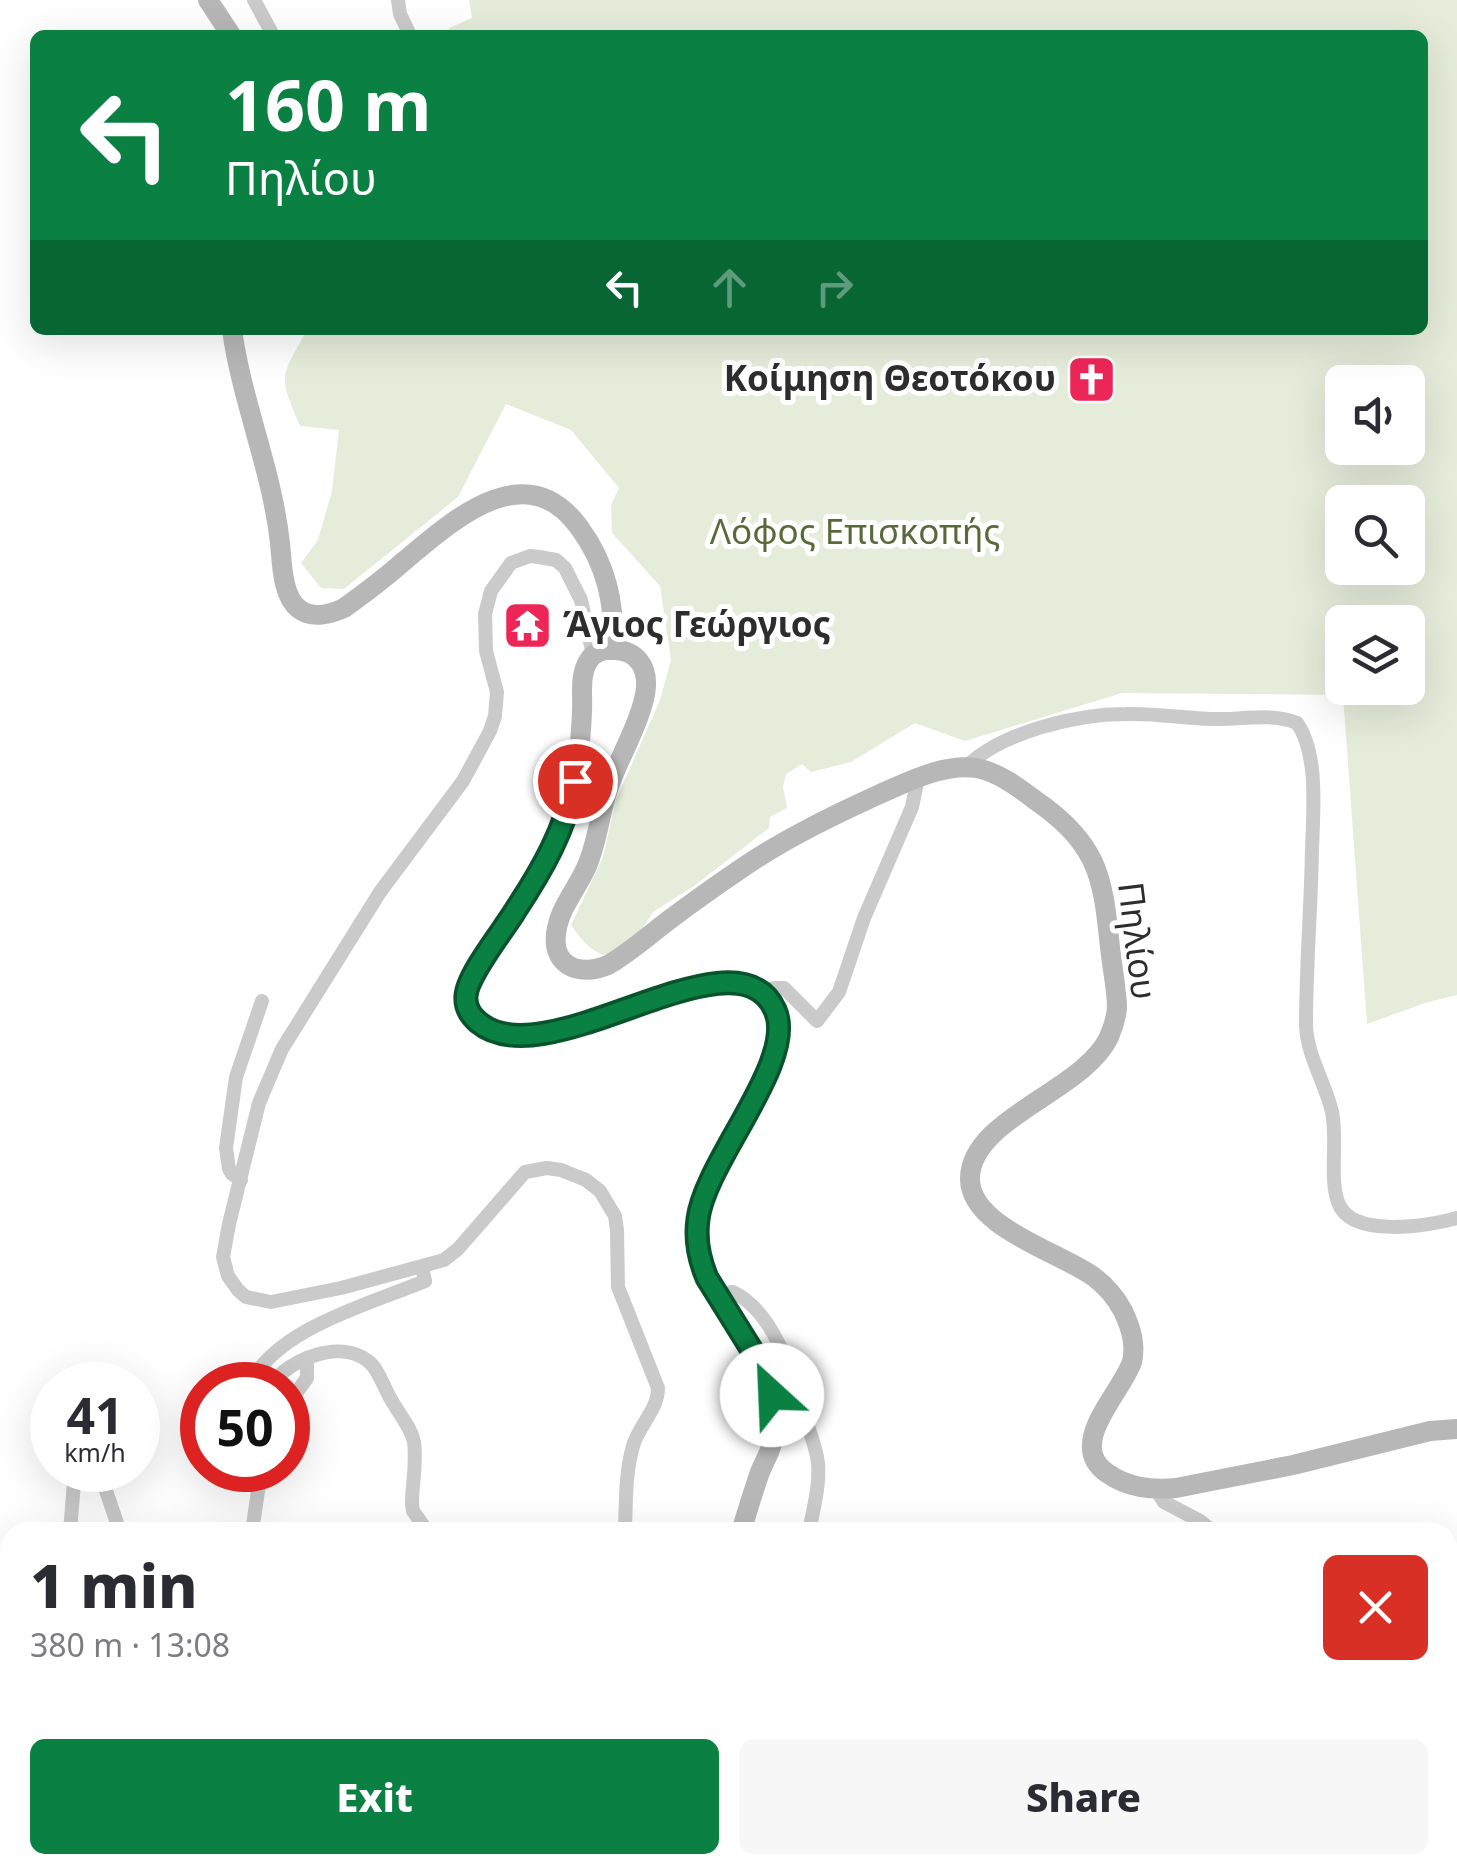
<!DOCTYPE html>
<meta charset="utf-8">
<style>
:root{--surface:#fff;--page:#f7f7f7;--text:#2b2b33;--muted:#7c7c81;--accent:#0b8043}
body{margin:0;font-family:"Noto Sans",sans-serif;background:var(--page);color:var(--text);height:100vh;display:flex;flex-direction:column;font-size:38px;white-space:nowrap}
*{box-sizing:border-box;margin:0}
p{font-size:32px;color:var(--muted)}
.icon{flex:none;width:55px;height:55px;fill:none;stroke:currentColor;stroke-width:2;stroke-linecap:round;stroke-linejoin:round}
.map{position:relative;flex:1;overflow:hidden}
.drawer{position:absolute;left:0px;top:1522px;width:1458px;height:352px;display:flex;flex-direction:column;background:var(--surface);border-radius:30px 30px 0 0;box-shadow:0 10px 40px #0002}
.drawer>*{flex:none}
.top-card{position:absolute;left:30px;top:30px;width:1398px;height:305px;border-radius:15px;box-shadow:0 10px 40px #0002;background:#0b8043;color:#fff;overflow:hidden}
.buttons{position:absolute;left:1325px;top:365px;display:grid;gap:20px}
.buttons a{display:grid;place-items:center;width:100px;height:100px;border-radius:15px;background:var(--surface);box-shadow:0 10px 40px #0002;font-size:50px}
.speed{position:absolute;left:30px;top:1362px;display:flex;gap:20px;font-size:50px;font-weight:700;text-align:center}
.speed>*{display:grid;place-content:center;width:130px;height:130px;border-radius:50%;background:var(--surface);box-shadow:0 10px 40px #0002;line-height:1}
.speed small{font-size:25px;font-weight:400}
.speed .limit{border:15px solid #d22;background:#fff;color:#111}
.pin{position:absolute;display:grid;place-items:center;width:85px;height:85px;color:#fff;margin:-42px;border:5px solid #fff;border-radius:50%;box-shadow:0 2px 10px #0007}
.me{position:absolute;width:110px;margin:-55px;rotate:335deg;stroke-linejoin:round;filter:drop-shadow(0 0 8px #0008)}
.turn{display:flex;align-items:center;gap:35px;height:210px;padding:0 30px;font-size:45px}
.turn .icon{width:130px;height:130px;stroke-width:2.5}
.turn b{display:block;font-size:70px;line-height:85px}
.lanes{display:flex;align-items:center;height:95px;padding:0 30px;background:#0003;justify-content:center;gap:50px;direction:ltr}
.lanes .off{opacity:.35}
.round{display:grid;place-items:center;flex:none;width:105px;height:105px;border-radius:15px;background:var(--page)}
.overview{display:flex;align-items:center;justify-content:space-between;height:170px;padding:0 30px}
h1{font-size:60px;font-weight:800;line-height:75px}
.button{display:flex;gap:20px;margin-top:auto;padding:20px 30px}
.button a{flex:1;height:115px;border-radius:15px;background:var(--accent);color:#fff;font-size:40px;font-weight:800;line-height:115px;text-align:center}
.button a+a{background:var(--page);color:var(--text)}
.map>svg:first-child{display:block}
.green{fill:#e6ecda;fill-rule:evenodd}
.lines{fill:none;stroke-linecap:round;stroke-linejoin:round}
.minor{stroke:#cacaca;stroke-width:14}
.tertiary{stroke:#cacaca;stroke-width:18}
.secondary{stroke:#b7b7b7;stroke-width:20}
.route-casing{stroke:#07532c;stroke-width:25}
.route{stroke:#0b8043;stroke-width:18}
.labels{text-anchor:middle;stroke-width:10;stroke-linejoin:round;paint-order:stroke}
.poi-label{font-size:35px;font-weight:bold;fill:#2d2d2d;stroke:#fff;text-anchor:end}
.park-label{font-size:35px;fill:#586a39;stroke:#fff}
.street-label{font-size:35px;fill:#2d2d2d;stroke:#fff}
</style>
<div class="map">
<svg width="1457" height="1874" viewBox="0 0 1457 1874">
<rect width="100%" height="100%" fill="#fff"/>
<path class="green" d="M469 0H1457V995L1425 1003 1367 1024 1343 695 1122 693 965 741 915 723 851 762 811 772 802 764 786 774 783 787 787 808 770 817 769 828 694 886 653 912 639 934 609 956C591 953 581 939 571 925L603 857 616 800 660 700 671 660 660 586 612 533 611 505 619 488 571 430 506 404 458 497 344 589 321 588 301 563 318 540 332 491 339 430 300 426C278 374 280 379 307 330H1422V35H448L449 28 472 18ZM1342 382H1408V448H1342ZM1342 502H1408V568H1342ZM1342 622H1408V688H1342Z"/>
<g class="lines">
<g class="minor">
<path d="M254 0 273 35"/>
<path d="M398 0 400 14 410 35"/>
<path d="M593 655 581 600 565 568 556 560 539 557 530 556 511 563 491 591 485 614 486 651 497 692 495 716 490 731 463 781 380 892 282 1049 259 1103 229 1224 223 1257 228 1276 238 1290 246 1297 271 1302 341 1288 444 1260 458 1249 525 1172 547 1168 561 1170 586 1180 600 1191 615 1216 617 1230 618 1287 658 1388C658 1410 639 1425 633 1446 625 1474 626 1503 625 1532"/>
<path d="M966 767C1002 732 1076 714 1126 714 1157 713 1188 719 1220 719 1245 719 1274 713 1297 723 1319 754 1313 813 1312 850 1311 908 1306 966 1306 1025 1307 1056 1325 1082 1332 1112 1338 1140 1329 1177 1338 1202 1350 1239 1429 1226 1457 1218"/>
<path d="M761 994 774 988H784L817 1021 839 992 864 918 912 807 918 778"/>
<path d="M241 1180 232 1174 229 1169 226 1148 236 1077 262 1001"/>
<path d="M717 1295 733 1292C776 1313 792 1376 805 1418 810 1432 816 1447 818 1463 820 1486 813 1510 809 1532"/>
<path d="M249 1385C277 1328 370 1304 425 1281L422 1267"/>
<path d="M271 1385C289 1359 340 1339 368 1361 379 1369 384 1389 392 1401 399 1414 411 1427 414 1442 417 1462 412 1484 412 1504L413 1511 428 1532"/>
<path d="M288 1404 307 1378V1358"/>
<path d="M99 1470 120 1532"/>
<path d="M1156 1490 1164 1502 1200 1521 1214 1532"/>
<path d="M70 1532 75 1470"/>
<path d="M252 1532 261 1470"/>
<path d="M1448 1578 1457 1581"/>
<path d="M1448 1740 1457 1750"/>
<path d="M615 1865 616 1874"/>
<path d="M1214 1865 1223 1874"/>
<path d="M514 1874 516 1865"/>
</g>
<path class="tertiary" d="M93 1865 104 1874"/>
<g class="secondary">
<path d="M208 0 231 35"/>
<path d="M232 330C242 402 272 470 280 543 282 563 282 596 299 609 312 619 331 614 344 608 365 593 385 578 404 561 451 522 525 453 579 527 607 565 615 604 613 650"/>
<path d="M741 1532C747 1512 753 1492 760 1472 764 1462 770 1453 772 1443 789 1386 734 1324 707 1278 672 1195 748 1126 776 1053 786 1007 762 976 714 982 655 990 529 1065 479 1022 465 1010 464 998 470 981 509 918 562 856 575 780 579 758 581 735 582 712 583 695 579 675 589 660 595 651 606 649 616 650 636 651 647 666 646 686 645 713 619 758 609 786 600 812 598 840 587 866 578 887 561 906 557 928 549 964 577 978 608 965 630 952 648 936 669 920 693 902 717 885 742 868 786 838 834 815 882 793 910 781 945 763 976 768 998 772 1018 787 1035 800 1058 816 1079 834 1092 860 1107 891 1107 929 1112 963 1114 978 1117 993 1117 1008 1116 1018 1113 1028 1109 1037 1084 1091 971 1118 970 1178 969 1227 1060 1252 1094 1277 1106 1286 1116 1298 1123 1311 1131 1328 1136 1344 1132 1362 1120 1395 1066 1444 1107 1473 1128 1488 1151 1490 1176 1488L1293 1465 1430 1431 1457 1429"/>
<path d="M0 1713 10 1767"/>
<path d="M176 1865 198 1874"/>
<path d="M730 1865 731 1874"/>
</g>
</g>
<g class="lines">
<defs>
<path id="route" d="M575 781C565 830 542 870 515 911 503 931 467 975 466 996 465 1007 470 1015 478 1022 547 1081 735 922 775 1010 798 1060 705 1161 698 1219 695 1240 699 1259 707 1278L758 1360 772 1395"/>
</defs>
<use href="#route" class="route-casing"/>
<use href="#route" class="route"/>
</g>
<defs>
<symbol id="church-square" viewBox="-11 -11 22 22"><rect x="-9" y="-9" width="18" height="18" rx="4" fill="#ed2657" stroke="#fff"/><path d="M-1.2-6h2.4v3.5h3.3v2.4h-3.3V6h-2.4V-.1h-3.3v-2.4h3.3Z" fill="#fff"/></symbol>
<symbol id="temple-square" viewBox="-11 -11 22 22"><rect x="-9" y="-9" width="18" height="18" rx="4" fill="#ed2657" stroke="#fff"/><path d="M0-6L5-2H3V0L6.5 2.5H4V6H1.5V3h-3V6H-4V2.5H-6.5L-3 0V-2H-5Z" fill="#fff"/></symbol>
</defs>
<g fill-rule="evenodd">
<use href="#church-square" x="1064" y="352" width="55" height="55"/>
<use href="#temple-square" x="500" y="598" width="55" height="55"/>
</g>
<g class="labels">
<g class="poi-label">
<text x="1056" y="391">Κοίμηση Θεοτόκου</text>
<text x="563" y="637" text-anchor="start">Άγιος Γεώργιος</text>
</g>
<g class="park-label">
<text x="855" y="544">Λόφος Επισκοπής</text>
</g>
<g class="street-label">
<text transform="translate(1137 941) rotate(83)" y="12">Πηλίου</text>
</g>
</g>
</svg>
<div class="buttons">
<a><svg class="icon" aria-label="sound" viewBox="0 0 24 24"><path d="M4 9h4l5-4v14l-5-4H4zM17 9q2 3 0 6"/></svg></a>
<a><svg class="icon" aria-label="search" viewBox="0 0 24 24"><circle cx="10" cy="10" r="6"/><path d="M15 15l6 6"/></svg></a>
<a><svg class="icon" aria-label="layers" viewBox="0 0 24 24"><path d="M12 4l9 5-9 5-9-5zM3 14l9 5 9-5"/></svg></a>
</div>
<div class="speed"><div>41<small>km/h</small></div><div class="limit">50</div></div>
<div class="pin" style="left:575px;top:781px;background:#d93025"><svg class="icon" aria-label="arrive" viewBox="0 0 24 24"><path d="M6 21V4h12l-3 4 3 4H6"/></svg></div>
<svg class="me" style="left:772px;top:1395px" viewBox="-20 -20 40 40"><circle r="19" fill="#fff"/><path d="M0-13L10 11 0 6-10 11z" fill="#0b8043"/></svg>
<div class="top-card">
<div class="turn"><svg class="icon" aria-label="left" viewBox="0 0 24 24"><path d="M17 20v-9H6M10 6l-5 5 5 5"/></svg><div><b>160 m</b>Πηλίου</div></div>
<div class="lanes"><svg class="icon" aria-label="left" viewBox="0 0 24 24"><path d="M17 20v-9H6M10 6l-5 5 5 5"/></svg><svg class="icon off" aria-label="ahead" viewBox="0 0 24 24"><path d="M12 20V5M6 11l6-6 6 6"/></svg><svg class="icon off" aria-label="right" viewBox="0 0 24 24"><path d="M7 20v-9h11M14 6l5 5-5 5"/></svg></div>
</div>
<section class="drawer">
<div class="overview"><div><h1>1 min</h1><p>380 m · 13:08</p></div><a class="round" style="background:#d93025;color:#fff"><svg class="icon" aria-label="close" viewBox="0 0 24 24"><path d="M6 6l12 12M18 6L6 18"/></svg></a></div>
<div class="button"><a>Exit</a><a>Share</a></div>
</section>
</div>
